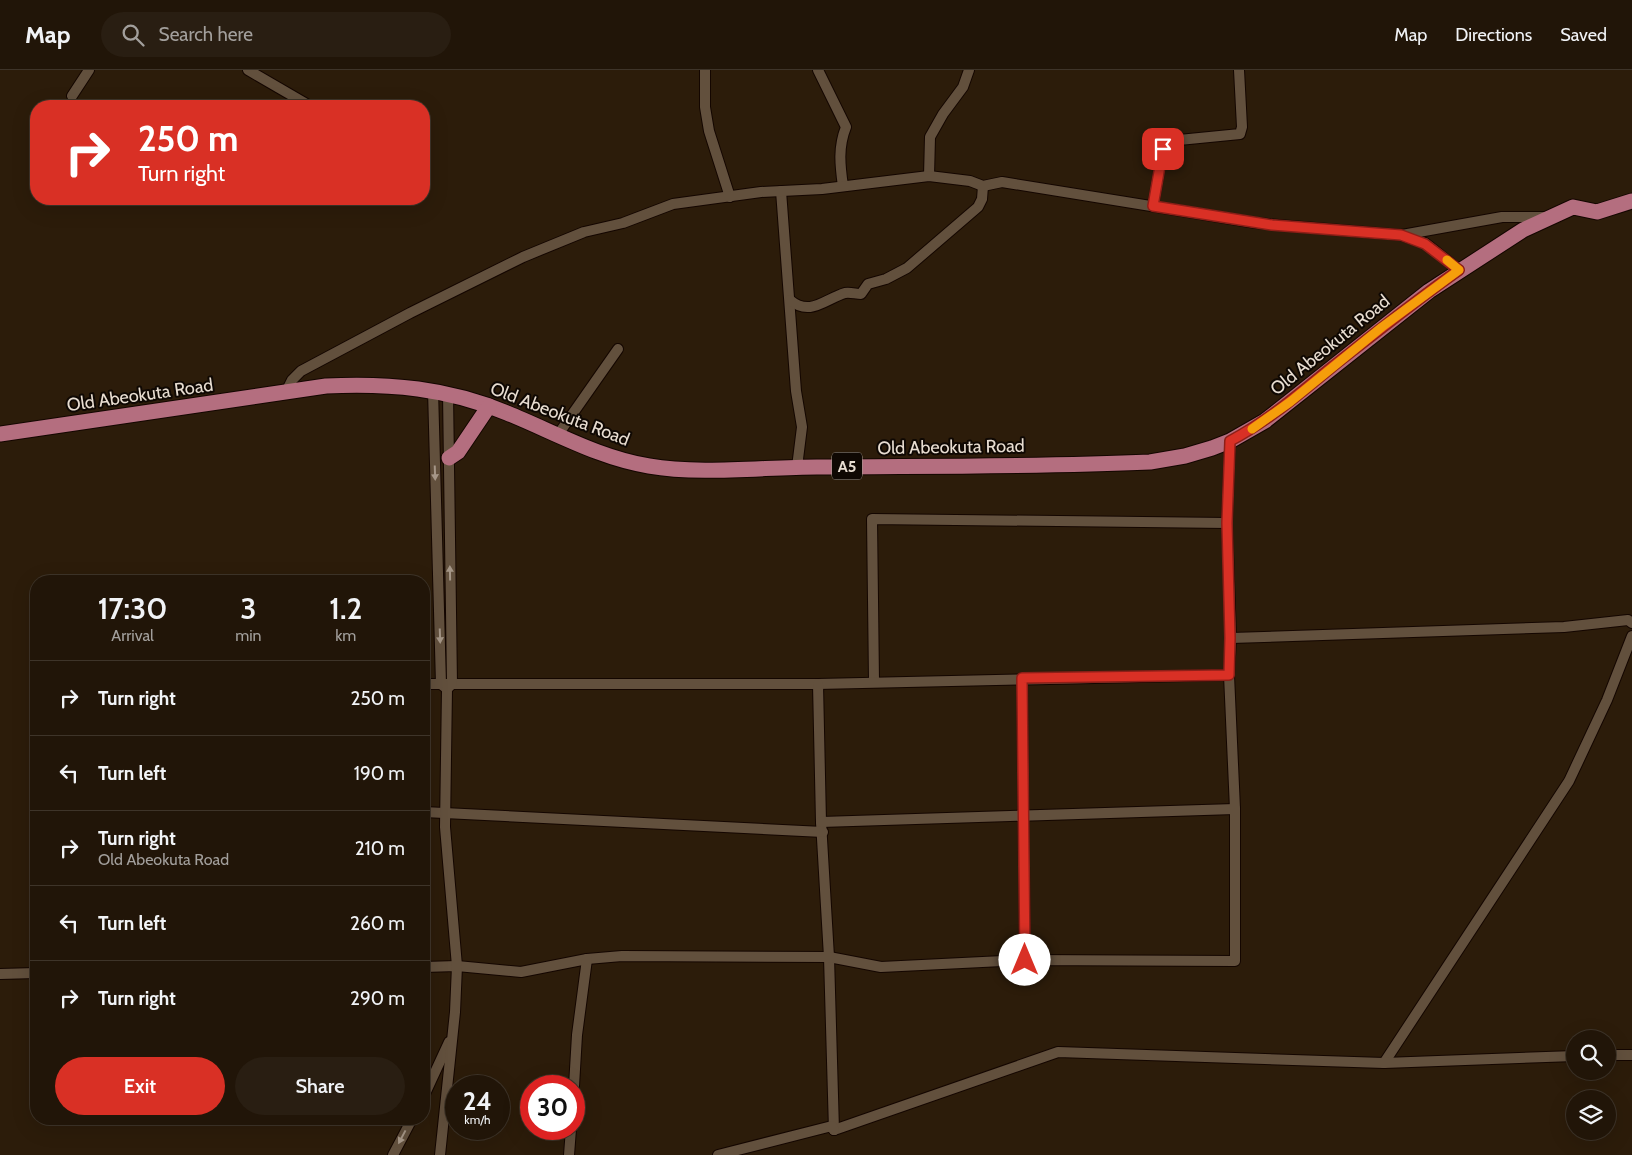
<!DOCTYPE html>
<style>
:root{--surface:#211508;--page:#291e12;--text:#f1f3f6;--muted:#a29f9c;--line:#3e3429;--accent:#d93025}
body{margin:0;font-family:Cabin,sans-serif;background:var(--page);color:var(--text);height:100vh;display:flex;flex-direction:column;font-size:19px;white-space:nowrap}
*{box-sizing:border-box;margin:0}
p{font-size:16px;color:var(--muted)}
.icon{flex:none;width:28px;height:28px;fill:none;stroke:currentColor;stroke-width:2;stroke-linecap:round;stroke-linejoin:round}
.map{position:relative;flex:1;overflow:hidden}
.panel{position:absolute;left:30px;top:505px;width:400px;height:550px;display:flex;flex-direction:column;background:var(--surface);border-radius:20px;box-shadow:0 5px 20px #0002,0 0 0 1px var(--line)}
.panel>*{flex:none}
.top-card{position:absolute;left:30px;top:30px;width:400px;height:105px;border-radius:20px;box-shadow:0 5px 20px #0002,0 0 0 1px var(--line);background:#d93025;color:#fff;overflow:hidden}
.fabs{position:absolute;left:1566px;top:960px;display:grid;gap:10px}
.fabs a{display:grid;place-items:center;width:50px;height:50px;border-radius:50%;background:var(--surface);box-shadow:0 5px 20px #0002,0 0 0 1px var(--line);font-size:25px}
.speed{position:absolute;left:445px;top:1005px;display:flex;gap:10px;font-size:25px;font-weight:700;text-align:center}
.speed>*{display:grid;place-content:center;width:65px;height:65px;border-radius:50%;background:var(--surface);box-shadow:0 5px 20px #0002,0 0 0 1px var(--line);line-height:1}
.speed small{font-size:12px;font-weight:400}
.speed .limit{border:8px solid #d22;background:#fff;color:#111}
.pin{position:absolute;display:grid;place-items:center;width:42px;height:42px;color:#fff;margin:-21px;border-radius:10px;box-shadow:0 2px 8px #0006}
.me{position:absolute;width:55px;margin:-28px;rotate:0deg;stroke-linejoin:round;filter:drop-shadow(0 0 4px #0008)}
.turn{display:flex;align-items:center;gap:18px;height:105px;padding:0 25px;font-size:22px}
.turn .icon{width:65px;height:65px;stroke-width:2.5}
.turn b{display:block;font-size:35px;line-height:42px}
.eta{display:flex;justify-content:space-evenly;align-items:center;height:85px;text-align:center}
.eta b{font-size:30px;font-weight:600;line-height:35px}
.cta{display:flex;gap:10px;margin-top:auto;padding:10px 25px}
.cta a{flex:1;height:58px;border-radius:30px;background:var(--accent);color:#fff;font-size:20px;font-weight:600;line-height:58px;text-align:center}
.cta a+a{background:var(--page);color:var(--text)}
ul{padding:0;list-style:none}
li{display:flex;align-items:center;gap:15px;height:75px;padding:0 25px;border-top:1px solid var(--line)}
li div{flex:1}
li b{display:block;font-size:19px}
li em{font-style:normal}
header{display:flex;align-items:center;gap:30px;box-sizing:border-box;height:70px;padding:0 25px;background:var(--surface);border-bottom:1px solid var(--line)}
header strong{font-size:24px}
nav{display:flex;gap:28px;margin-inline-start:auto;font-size:18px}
.search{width:350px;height:45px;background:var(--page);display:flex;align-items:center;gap:12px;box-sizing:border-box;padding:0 18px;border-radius:28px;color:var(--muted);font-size:19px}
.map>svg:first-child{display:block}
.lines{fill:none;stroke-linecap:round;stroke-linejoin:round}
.minor-casing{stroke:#140600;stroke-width:12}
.highway-casing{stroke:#140600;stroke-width:17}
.minor{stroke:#62503d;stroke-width:10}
.highway{stroke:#b46e7f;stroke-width:15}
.oneway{fill:#a59687}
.route-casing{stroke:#8d1f18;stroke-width:12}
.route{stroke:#d93025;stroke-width:9}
.slow{stroke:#f59e0b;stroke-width:9}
.labels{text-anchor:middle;stroke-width:4;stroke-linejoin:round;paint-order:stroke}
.shield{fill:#0f0803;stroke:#a79d93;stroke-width:1}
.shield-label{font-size:16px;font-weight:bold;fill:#e8ddd1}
.street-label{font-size:18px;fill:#e8ddd1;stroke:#0f0803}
</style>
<header>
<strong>Map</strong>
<div class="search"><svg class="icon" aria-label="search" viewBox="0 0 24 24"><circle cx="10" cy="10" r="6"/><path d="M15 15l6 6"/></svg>Search here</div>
<nav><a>Map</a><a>Directions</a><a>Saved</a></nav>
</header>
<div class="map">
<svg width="1632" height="1085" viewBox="0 0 1632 1085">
<rect width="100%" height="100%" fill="#2c1c0a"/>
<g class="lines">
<defs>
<g id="minor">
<path d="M248 0 310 36"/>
<path d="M705 0V37L709 61 730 127"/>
<path d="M818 0 846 57C838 77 840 95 843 116"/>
<path d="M72 26 89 0"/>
<path d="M929 106 930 67 943 44 963 17 969 0"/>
<path d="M781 121 796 321 802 357 797 397"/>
<path d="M1153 136 1163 79 1165 71 1170 66 1179 70 1240 64 1242 57 1239 0"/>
<path d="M1402 165 1502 147H1546"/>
<path d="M790 230C810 247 825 229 845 223 850 222 856 224 861 224L868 214 886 209 907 198 978 137 982 129 983 116"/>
<path d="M433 320 441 614 446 618"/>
<path d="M286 322 292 310 301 301 410 243 523 187 584 162 623 153 673 134 761 122 822 119 929 106 970 111 983 116 1002 112 1256 153 1401 165 1425 173 1459 200"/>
<path d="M557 366 618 279"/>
<path d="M1231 568 1564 557 1628 550 1632 553"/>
<path d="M1022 608 1025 890"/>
<path d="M874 611 872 449 1227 453"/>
<path d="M424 614H818L1229 605"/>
<path d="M818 614 821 752 829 887 834 1060"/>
<path d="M424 742 823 762"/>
<path d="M821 752 1235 739"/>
<path d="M424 897 457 896 521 902 587 889 622 886 829 887 881 897 1025 890 1235 891V739L1229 605 1231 568 1227 453 1230 371"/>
<path d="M0 904 36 903"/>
<path d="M1608 985H1632"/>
<path d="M1384 993 1569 711 1607 630 1632 566"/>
<path d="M574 1016 577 965 587 889"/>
<path d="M424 1026 449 972"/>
<path d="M834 1060 1058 982 1384 993 1575 986"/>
<path d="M393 1085 412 1049"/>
<path d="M440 1085 455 942 457 896 445 757 447 619 452 614 448 323"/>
<path d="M569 1085 571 1059"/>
<path d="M718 1085 832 1056 834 1060"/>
</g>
<g id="highway">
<path d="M0 364 326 316C389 313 448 318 507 343 554 362 599 388 649 396 699 405 765 397 817 397 928 396 1039 397 1150 392L1185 386 1212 378 1230 371 1265 351 1429 221 1523 160 1573 137 1597 142 1632 131"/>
<path d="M449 388 458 382 489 336"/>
</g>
</defs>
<use href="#minor" class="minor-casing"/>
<use href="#highway" class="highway-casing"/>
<use href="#minor" class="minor"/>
<use href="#highway" class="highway"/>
</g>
<defs><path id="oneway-solid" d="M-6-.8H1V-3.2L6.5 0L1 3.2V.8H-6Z" transform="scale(1.25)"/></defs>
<g class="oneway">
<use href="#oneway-solid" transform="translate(435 403) rotate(88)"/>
<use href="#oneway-solid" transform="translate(450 503) rotate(-91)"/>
<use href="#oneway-solid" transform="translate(440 566) rotate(88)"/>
<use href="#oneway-solid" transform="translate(402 1067) rotate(118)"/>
</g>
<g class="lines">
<defs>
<path id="route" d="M1025 890 1022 608 1229 605 1230 568 1227 453 1230 371C1268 351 1299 324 1332 297 1374 264 1415 231 1459 200L1425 174 1401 165 1272 155 1153 136 1163 79"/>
</defs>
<use href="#route" class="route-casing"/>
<use href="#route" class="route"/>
<path class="slow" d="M1252 359 1290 332 1382 257 1459 200 1447 190"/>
</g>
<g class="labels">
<rect class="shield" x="832" y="382.5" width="30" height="27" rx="4"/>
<g class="shield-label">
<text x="847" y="402">A5</text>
</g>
<g class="street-label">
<text transform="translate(1330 275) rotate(-39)" y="6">Old Abeokuta Road</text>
<text transform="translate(140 325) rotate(-8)" y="6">Old Abeokuta Road</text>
<text transform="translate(560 344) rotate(21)" y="6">Old Abeokuta Road</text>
<text transform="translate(951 377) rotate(-1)" y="6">Old Abeokuta Road</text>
</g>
</g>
</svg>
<div class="fabs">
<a><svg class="icon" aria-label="search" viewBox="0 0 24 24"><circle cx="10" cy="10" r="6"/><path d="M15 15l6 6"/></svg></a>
<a><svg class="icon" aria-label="layers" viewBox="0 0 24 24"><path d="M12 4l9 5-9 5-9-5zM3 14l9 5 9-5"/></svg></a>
</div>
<div class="speed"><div>24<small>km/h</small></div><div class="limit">30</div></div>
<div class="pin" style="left:1163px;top:79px;background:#d93025"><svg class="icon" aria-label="arrive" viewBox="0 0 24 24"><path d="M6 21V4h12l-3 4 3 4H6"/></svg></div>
<svg class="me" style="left:1025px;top:890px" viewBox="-20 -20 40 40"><circle r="19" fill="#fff"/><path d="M0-13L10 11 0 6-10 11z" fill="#d93025"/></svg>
<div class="top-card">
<div class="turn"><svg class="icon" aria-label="right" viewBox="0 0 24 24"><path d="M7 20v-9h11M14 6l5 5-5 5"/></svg><div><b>250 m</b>Turn right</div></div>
</div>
<section class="panel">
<div class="eta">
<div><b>17:30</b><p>Arrival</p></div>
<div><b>3</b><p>min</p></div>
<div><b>1.2</b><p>km</p></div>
</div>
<ul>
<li><svg class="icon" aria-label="right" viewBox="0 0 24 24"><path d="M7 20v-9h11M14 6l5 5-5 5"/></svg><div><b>Turn right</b></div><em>250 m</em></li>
<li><svg class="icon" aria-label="left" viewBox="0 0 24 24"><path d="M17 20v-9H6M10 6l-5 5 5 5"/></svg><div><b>Turn left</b></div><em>190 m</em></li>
<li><svg class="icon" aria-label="right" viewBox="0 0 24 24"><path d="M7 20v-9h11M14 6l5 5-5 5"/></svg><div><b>Turn right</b><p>Old Abeokuta Road</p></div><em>210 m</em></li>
<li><svg class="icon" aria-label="left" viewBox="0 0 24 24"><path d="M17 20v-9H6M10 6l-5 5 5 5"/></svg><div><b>Turn left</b></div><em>260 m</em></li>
<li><svg class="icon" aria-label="right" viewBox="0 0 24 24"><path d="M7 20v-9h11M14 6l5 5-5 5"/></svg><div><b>Turn right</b></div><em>290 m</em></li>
</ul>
<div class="cta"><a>Exit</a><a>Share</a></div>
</section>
</div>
